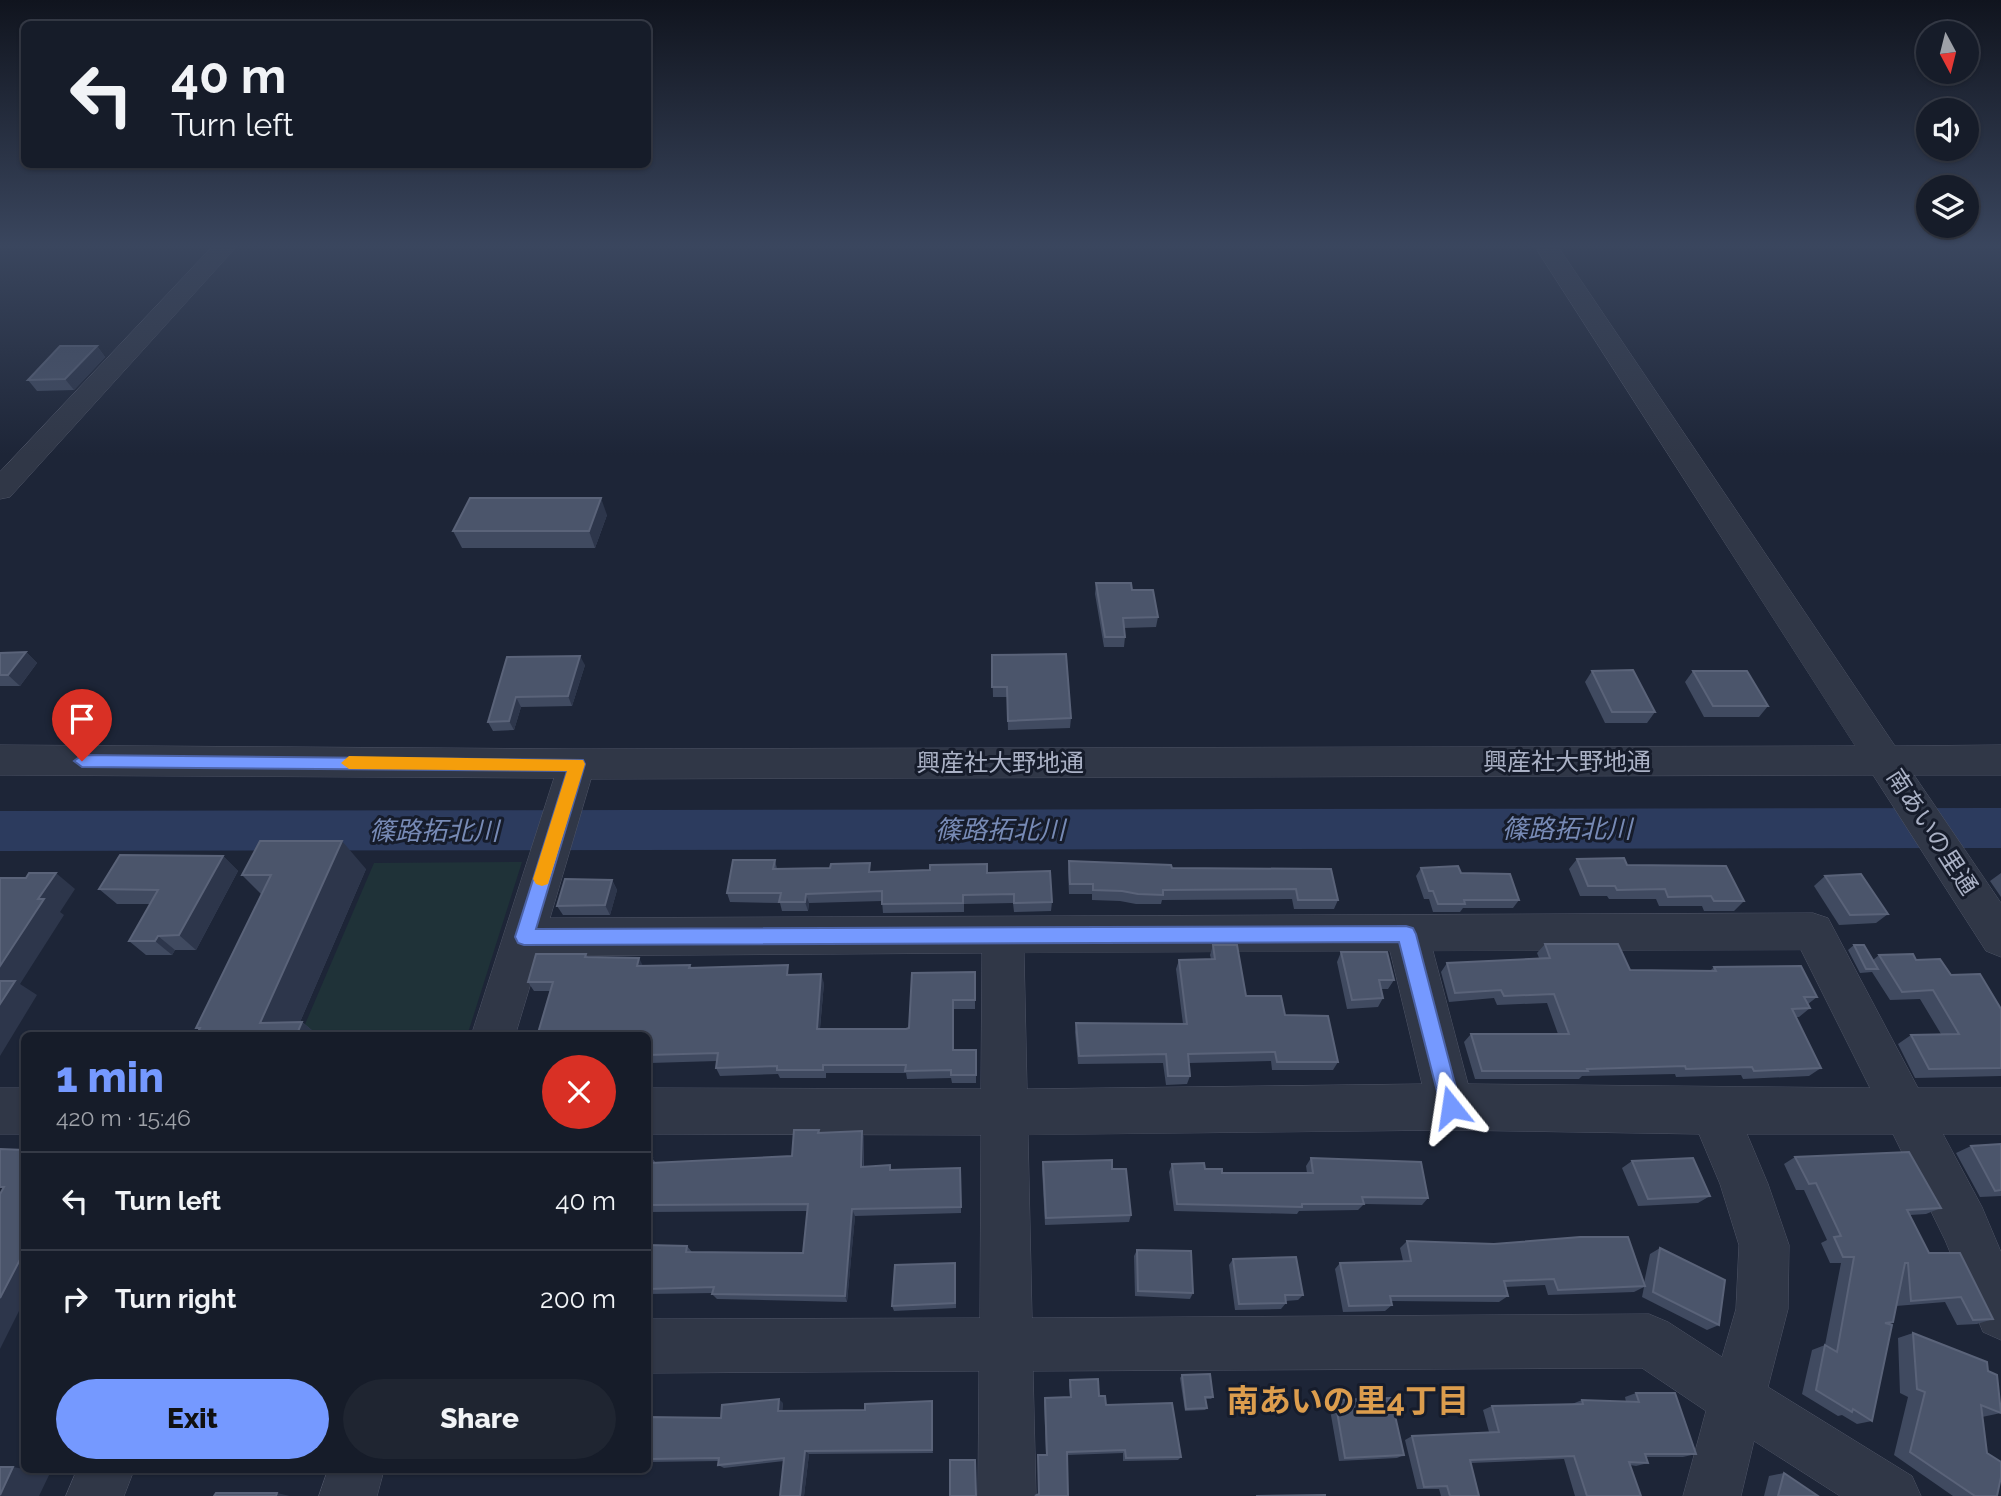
<!DOCTYPE html>
<meta charset="utf-8">
<style>
:root{--surface:#161c29;--page:#1f2531;--text:#f1f3f6;--muted:#9ea1a8;--line:#353a46;--accent:#7599ff}
body{margin:0;font-family:Raleway,"Noto Sans JP",sans-serif;background:var(--page);color:var(--text);height:100vh;display:flex;flex-direction:column;font-size:26px;white-space:nowrap}
*{box-sizing:border-box;margin:0}
p{font-size:23px;color:var(--muted)}
.icon{flex:none;width:38px;height:38px;fill:none;stroke:currentColor;stroke-width:2;stroke-linecap:round;stroke-linejoin:round}
.map{position:relative;flex:1;overflow:hidden}
.panel{position:absolute;left:21px;top:1032px;width:630px;height:441px;display:flex;flex-direction:column;background:var(--surface);border-radius:10px;box-shadow:0 2px 5px #0004,0 0 0 2px var(--line)}
.panel>*{flex:none}
.hud{position:absolute;left:21px;top:21px;width:630px;height:147px;border-radius:10px;box-shadow:0 2px 5px #0004,0 0 0 2px var(--line);background:#161c29;color:var(--text);overflow:hidden}
.needle{width:46px;rotate:173deg}
.tools{position:absolute;left:1916px;top:21px;display:grid;gap:14px}
.tools a{display:grid;place-items:center;width:63px;height:63px;border-radius:50%;background:var(--surface);box-shadow:0 2px 5px #0004,0 0 0 2px var(--line);font-size:35px}
.pin{position:absolute;display:grid;place-items:center;width:60px;height:60px;color:#fff;margin:-72px -30px;border-radius:50% 50% 50% 0;rotate:-45deg;box-shadow:0 0 7px #0007}
.pin .icon{rotate:45deg}
.me{position:absolute;width:77px;margin:-38px;rotate:345deg;stroke-linejoin:round;filter:drop-shadow(0 0 5px #0008)}
.turn{display:flex;align-items:center;gap:24px;height:147px;padding:0 35px;font-size:32px}
.turn .icon{width:91px;height:91px;stroke-width:2.5}
.turn b{display:block;font-size:49px;line-height:60px}
.round{display:grid;place-items:center;flex:none;width:74px;height:74px;border-radius:37px;background:var(--page)}
.head{display:flex;align-items:center;justify-content:space-between;height:119px;padding:0 35px}
h1{font-size:42px;font-weight:800;line-height:52px;color:var(--accent)}
.cta{display:flex;gap:14px;margin-top:auto;padding:14px 35px}
.cta a{flex:1;height:80px;border-radius:42px;background:var(--accent);color:#111;font-size:28px;font-weight:800;line-height:80px;text-align:center}
.cta a+a{background:var(--page);color:var(--text)}
ul{padding:0;list-style:none}
li{display:flex;align-items:center;gap:21px;height:98px;padding:0 35px;border-top:2px solid var(--line)}
li div{flex:1}
li b{display:block;font-size:26px}
li em{font-style:normal}
.map>svg:first-child{display:block}
.green{fill:#1f3238}
.lines{fill:none;stroke-linecap:round;stroke-linejoin:round}
.river{fill:#2c3b5e;fill-rule:evenodd}
.minor-casing{stroke:#4e5466;stroke-width:1}
.minor{fill:#303747;fill-rule:evenodd}
.wall{fill:#404a60}
.shaded-wall{fill:#2d364b}
.building{fill:#4b556b;stroke:#5a6379;stroke-width:2}
.route{fill:#7599ff;stroke:#4c63a6;stroke-width:2}
.slow{fill:#f59e0b}
.labels{text-anchor:middle;stroke-width:6;stroke-linejoin:round;paint-order:stroke}
.street-label{font-size:24px;fill:#aab1c5;stroke:#161c2b}
.water-label{font-size:26px;font-style:italic;fill:#778ab5;stroke:#161c2b}
.near-neighbourhood-label{font-size:32px;font-weight:bold;fill:#dc9d4d;stroke:#161c2b}
</style>
<div class="map">
<svg width="2001" height="1496" viewBox="0 0 2001 1496">
<rect width="100%" height="100%" fill="#1d2537"/>
<path class="green" d="M522 862 467 1036H300L374 863Z"/>
<g class="lines">
<path class="river" d="M2001 808V848L0 851V811Z"/>
<defs>
<g id="minor">
<path d="M214 245H238L10 497 0 499V472Z"/>
<path d="M1534 245H1557L1895 746 2001 745V775H1914L2001 903V957L1986 951 1873 775 591 779 550 918 1813 913 1828 918 1918 1088H2001V1134H1943L1982 1207 2001 1252V1340L1983 1332 1945 1240 1893 1134H1747L1768 1184 1789 1245 1788 1309 1768 1387 1912 1476 1921 1496H1840L1754 1441 1741 1496H1683L1706 1411 1642 1368 1033 1371 1036 1496H978L979 1371 648 1373V1319L980 1318 981 1135 648 1134V1088L981 1089 982 953 539 956 515 1036H471L554 778 0 775V745L577 749 1855 746ZM1801 950 1870 1088 1468 1084 1433 951ZM1390 951 1422 1084 1027 1089 1024 953ZM1451 1130 1699 1134 1720 1184 1739 1245 1736 1309 1722 1357 1668 1322 1649 1314 1032 1318 1028 1135Z"/>
<rect x="0" y="1088" width="24" height="46"/>
<path d="M77 1470H134L124 1496H66Z"/>
<path d="M328 1470H384L377 1496H319Z"/>
</g>
</defs>
<use href="#minor" class="minor-casing"/>
<use href="#minor" class="minor"/>
</g>
<g class="wall">
<path d="M97 346 105 357 74 390 37 391 28 380Z"/>
<path d="M607 515 595 548H462L453 531Z"/>
<path d="M1096 583 1132 590 1158 617 1156 627 1124 628 1125 637 1124 647H1104L1095 594Z"/>
<path d="M26 652 37 663 20 686H0V653Z"/>
<path d="M992 655 1071 718 1070 728 1008 730 1007 697H993Z"/>
<path d="M507 657 585 665 572 706 521 707 514 730 493 731 488 722Z"/>
<path d="M1592 671 1655 712 1647 723H1605L1585 682Z"/>
<path d="M1693 671 1768 706 1759 717H1704L1685 682Z"/>
<path d="M223 856 238 871 196 950H175L172 955H146L129 941 150 904H117L99 889Z"/>
<path d="M1577 859 1627 865 1744 901 1734 911H1704L1702 906H1659L1656 899H1609L1607 896H1580L1569 869Z"/>
<path d="M775 860 777 869 871 872 987 873 1052 902 1051 911 1014 912 1013 903 964 904V912L883 913 882 901 809 903 808 911H782L780 903 730 902 727 893Z"/>
<path d="M1069 861 1172 868 1331 869 1338 900 1334 909H1294L1292 899 1162 900 1161 904H1136L1120 901 1092 900V894H1069L1068 871Z"/>
<path d="M1421 868 1461 873 1519 900 1513 908H1463L1460 912H1433L1429 899H1424L1416 876Z"/>
<path d="M366 869 300 1022H302L319 1036H196L199 1030 196 1028 262 895 242 875Z"/>
<path d="M2001 873V897L1990 881Z"/>
<path d="M1825 876 1888 914 1876 923 1839 925 1814 886Z"/>
<path d="M612 880 617 890 610 915H563L557 906Z"/>
<path d="M1545 944 1630 970 1710 971 1714 967 1817 997 1808 1004 1810 1008 1799 1017H1796L1821 1068 1809 1076 1743 1079 1741 1075 1676 1077 1675 1074 1582 1076 1579 1079H1475L1464 1042 1471 1034H1558L1547 1003 1497 1005 1494 998 1449 1002 1441 972 1447 963 1539 958 1537 953Z"/>
<path d="M1213 945 1246 996 1285 1015 1338 1062 1333 1070H1272L1271 1061 1189 1063 1190 1076 1187 1084 1166 1085 1163 1063 1078 1064 1075 1032 1076 1023 1183 1024 1176 969 1179 960 1211 959 1210 955Z"/>
<path d="M1854 945 1873 960 1879 955 1916 960 1951 975 2001 1009V1076L1915 1078 1898 1044 1911 1035 1941 1034 1920 999 1890 1000 1872 972 1860 973 1848 950Z"/>
<path d="M1341 952 1394 980 1388 989H1381L1383 998 1378 1007 1347 1009 1337 962Z"/>
<path d="M586 954 588 957 643 966 690 965 692 968 791 974 824 983 820 1029H906L909 1028 975 972V1009H954V1050H976V1083H952L951 1078 907 1079 906 1073H826V1078H780L778 1074 720 1076 716 1068 717 1061 650 1063 648 1078V1036L538 1033 550 991H534L528 982Z"/>
<path d="M819 1130 820 1133 862 1131 864 1138V1167L961 1175V1213L855 1216 847 1302 717 1299 712 1294 713 1293 648 1294V1245L687 1246 692 1252 803 1253 807 1211 648 1212V1158H652L656 1163 792 1156Z"/>
<path d="M2001 1144V1196L1980 1197 1956 1153 1971 1146Z"/>
<path d="M1795 1157 1941 1208 1926 1214 1910 1215 1929 1253 1993 1319 1977 1324 1957 1325 1945 1302 1896 1306 1893 1322 1888 1324 1872 1421 1857 1424 1842 1415 1838 1416 1802 1394 1812 1350 1825 1345 1841 1263H1830L1821 1243 1827 1240 1804 1190H1796L1784 1164Z"/>
<path d="M1311 1158 1428 1198 1422 1205 1364 1204 1358 1210 1299 1211 1297 1214 1174 1211 1169 1172 1172 1164 1205 1169 1222 1173H1307L1306 1166Z"/>
<path d="M1632 1161 1710 1196 1698 1203 1638 1206 1622 1168Z"/>
<path d="M1043 1162 1112 1169 1131 1215 1129 1222 1045 1225 1042 1169Z"/>
<path d="M1407 1241 1644 1283 1650 1254 1660 1248 1719 1325 1707 1330 1642 1297 1644 1287 1634 1292 1548 1295 1545 1285 1505 1287 1508 1296 1499 1302 1391 1301 1392 1305 1385 1311 1343 1312 1335 1269 1340 1263 1403 1261 1400 1248Z"/>
<path d="M1137 1250 1193 1293 1190 1299 1135 1296 1134 1256Z"/>
<path d="M1233 1259 1303 1295 1298 1300 1286 1301V1303L1281 1309 1235 1310 1229 1265Z"/>
<path d="M956 1269V1308L894 1311 892 1306Z"/>
<path d="M1913 1333 1988 1371 2001 1413 1982 1417 1987 1453 1997 1496H1953L1894 1455 1908 1397 1900 1393 1898 1338Z"/>
<path d="M1182 1375 1213 1397 1211 1399H1206L1207 1408 1205 1410 1185 1411 1180 1378Z"/>
<path d="M1070 1380 1099 1396 1106 1405 1181 1457 1178 1460 1123 1461V1453L1067 1455 1039 1494 1038 1458V1455H1046L1044 1402 1045 1398 1070 1397 1069 1385Z"/>
<path d="M1636 1393 1696 1454 1683 1457H1646L1648 1463 1636 1466 1630 1465 1641 1496H1575L1564 1459 1471 1463 1479 1496H1441L1439 1489H1417L1405 1440 1412 1436 1489 1432 1483 1410 1492 1406 1572 1404 1582 1400 1626 1402 1625 1397Z"/>
<path d="M1335 1400 1404 1455 1397 1458 1339 1461 1329 1404Z"/>
<path d="M783 1403 782 1411 865 1410 933 1405V1453L809 1454 804 1496H780L784 1461 724 1468 718 1465 719 1461 648 1462V1417L721 1418Z"/>
<path d="M1784 1473 1818 1496H1764L1769 1476Z"/>
</g>
<g class="shaded-wall">
<path d="M97 346 105 357 74 390 65 379Z"/>
<path d="M601 498 607 515 595 548 589 531Z"/>
<path d="M26 652 37 663 20 686 8 675Z"/>
<path d="M580 656 585 665 572 706 568 696Z"/>
<path d="M516 697 521 707 514 730 509 721Z"/>
<path d="M342 841 366 869 294 1036 260 1023Z"/>
<path d="M223 856 238 871 196 950 179 935Z"/>
<path d="M56 873 75 889 60 912 64 915 20 984 37 995 0 1056V966L38 899Z"/>
<path d="M612 880 617 890 610 915 605 905Z"/>
<path d="M806 894 809 903 808 911 805 902Z"/>
<path d="M158 936 175 950 172 955 155 941Z"/>
<path d="M639 958 644 968 637 966Z"/>
<path d="M821 974 824 983 819 1038 817 1029Z"/>
<path d="M302 1022 319 1036H296Z"/>
<path d="M648 1059 650 1063 648 1078Z"/>
<path d="M862 1131 864 1138 863 1174 861 1167Z"/>
<path d="M852 1209 855 1216 847 1302 845 1296Z"/>
<path d="M24 1252V1301L0 1349V1298Z"/>
<path d="M779 1399 783 1403 782 1415 778 1411Z"/>
<path d="M932 1401 933 1405V1453L932 1450Z"/>
<path d="M805 1451 809 1454 804 1496H801Z"/>
<path d="M13 1467 24 1469V1470L50 1473 39 1496H0Z"/>
<path d="M277 1493 290 1496H276Z"/>
</g>
<g class="building">
<path d="M60 346H97L65 379 28 380Z"/>
<path d="M470 498H601L589 531H453Z"/>
<path d="M1096 583H1131L1132 590H1153L1158 617 1123 618 1125 637H1105Z"/>
<path d="M26 652 8 675H0V653Z"/>
<path d="M1066 654 1071 718 1008 721 1007 687H992V655Z"/>
<path d="M580 656 568 696 516 697 509 721 488 722 507 657Z"/>
<path d="M1633 670 1655 712H1612L1592 671Z"/>
<path d="M1693 671H1747L1768 706H1713Z"/>
<path d="M260 841H342L260 1023 302 1022 296 1036H196L200 1028H196L271 875H242Z"/>
<path d="M120 855 223 856 179 935 158 936 155 941H129L158 890 99 889Z"/>
<path d="M1624 858 1627 865 1726 866 1744 901H1714L1711 896 1668 897 1665 889 1617 890 1615 886H1588L1577 859Z"/>
<path d="M733 860H775L773 869 830 868 831 864 870 863 869 872 930 870V865L987 864V873L1050 871 1052 902 1014 903V894L963 895V903L882 904V891L806 894 805 902H779L781 893H727Z"/>
<path d="M1069 861 1171 865 1172 868 1331 869 1338 900H1298L1296 889 1163 890V895L1138 894 1122 891 1093 890V884H1070Z"/>
<path d="M1458 866 1461 873 1510 874 1519 900H1464L1465 904H1438L1433 891H1429L1421 868Z"/>
<path d="M29 873H56L38 899H44L0 966V878H26Z"/>
<path d="M1861 874 1888 914 1850 915 1825 876Z"/>
<path d="M565 879 612 880 605 905 557 906Z"/>
<path d="M1545 944H1618L1630 970 1716 971 1714 967 1801 966 1817 997H1804L1810 1008 1792 1009 1821 1068 1754 1071 1752 1067 1686 1069 1685 1066 1587 1069 1588 1071H1482L1471 1034H1569L1554 994 1504 996 1501 990 1455 993 1447 963 1550 958Z"/>
<path d="M1213 945H1237L1246 996H1281L1285 1015 1328 1016 1338 1062H1277L1275 1052 1188 1054 1190 1076H1168L1166 1054 1079 1056 1076 1023 1187 1024 1179 960 1215 959Z"/>
<path d="M1854 945H1864L1878 969H1866Z"/>
<path d="M1341 952H1387L1394 980H1379L1383 998 1352 1000Z"/>
<path d="M536 954H586L585 957 639 958 637 966 690 965 689 968 788 965 787 975 821 974 817 1029H906L909 1028 912 973 975 972V1000H953V1050H976V1075H951V1070L905 1071 906 1065H823V1070H777V1066L716 1068 718 1053 648 1055V1036H512V1033H538L553 982H528Z"/>
<path d="M1913 954 1916 960 1940 959 1951 975 1980 974 2001 1009V1068L1929 1069 1911 1035 1959 1034 1933 990 1902 992 1879 955Z"/>
<path d="M0 981H15L0 1004Z"/>
<path d="M794 1130H819L818 1133 862 1131 861 1167 890 1165V1170L960 1168 961 1207 852 1209 845 1296 712 1294 714 1287 648 1289V1245L687 1246 686 1252 803 1253 808 1204 648 1205V1158H652L651 1163 792 1156Z"/>
<path d="M2001 1144V1190L1995 1191 1971 1146Z"/>
<path d="M0 1149 24 1150V1252L0 1298V1194L4 1187H0Z"/>
<path d="M1909 1152 1941 1208 1907 1210 1929 1253H1960L1993 1319 1973 1320 1961 1297 1911 1301 1908 1263H1905L1893 1322 1885 1323 1892 1325 1872 1421 1853 1409 1852 1412 1816 1390 1825 1345 1837 1352 1854 1257H1843L1834 1237 1841 1236 1816 1183 1809 1184 1795 1157Z"/>
<path d="M1311 1158 1421 1162 1428 1198 1362 1197 1364 1204H1302V1207L1177 1204 1172 1164 1204 1163 1205 1169H1222V1173H1313Z"/>
<path d="M1693 1158 1710 1196 1648 1199 1632 1161Z"/>
<path d="M1112 1160V1169H1126L1131 1215 1046 1218 1043 1162Z"/>
<path d="M1580 1237H1628L1645 1286 1558 1290 1554 1279 1504 1281 1508 1296H1390L1392 1305 1349 1306 1340 1263 1411 1261 1407 1241 1494 1244Z"/>
<path d="M1660 1248 1725 1280 1719 1325 1653 1292Z"/>
<path d="M1137 1250 1191 1251 1193 1293 1138 1291Z"/>
<path d="M1296 1257 1303 1295H1285L1286 1303 1239 1304 1233 1259Z"/>
<path d="M955 1263V1303L892 1306 895 1265Z"/>
<path d="M1913 1333 1987 1362 1988 1371 1997 1375 2001 1413 1981 1405 1987 1453 2001 1462V1477L1997 1496H1975L1910 1452 1925 1392 1917 1389Z"/>
<path d="M1210 1374 1213 1397H1205L1207 1408 1186 1409 1182 1375Z"/>
<path d="M1098 1379 1099 1396H1105L1106 1405 1172 1403 1181 1457 1126 1458 1125 1450 1067 1452 1068 1496H1035L1039 1494 1038 1455H1047L1045 1398 1071 1397 1070 1380Z"/>
<path d="M1636 1393H1675L1696 1454H1645L1648 1463 1629 1462 1641 1496H1587L1574 1456 1470 1460 1479 1496H1450L1447 1486 1424 1487 1412 1436 1499 1432 1492 1406 1583 1404 1582 1400 1639 1402Z"/>
<path d="M1391 1398 1404 1455 1345 1458 1335 1400Z"/>
<path d="M779 1399 778 1411 865 1410V1404L932 1401V1450L805 1451 800 1496H780L784 1458 718 1465 719 1458 648 1459V1417L721 1418 722 1405Z"/>
<path d="M950 1460H975L976 1496H950Z"/>
<path d="M0 1467H13L0 1495Z"/>
<path d="M1784 1473 1818 1496H1778Z"/>
<path d="M216 1493H277L276 1496H214Z"/>
<path d="M1325 1495V1496H1256Z"/>
</g>
<linearGradient id="sky" x2="0" y2="1"><stop stop-color="#10141e"/><stop offset="0.54" stop-color="#3a465e"/><stop offset="1" stop-color="#3a465e" stop-opacity="0"/></linearGradient>
<rect width="2001" height="455" fill="url(#sky)"/>
<path class="route" d="M82 755 583 760 585 764 536 929 1406 926 1413 928 1416 934 1461 1107 1458 1114 1451 1117 1444 1114 1441 1107 1399 942 524 945 518 943 515 937 567 771 82 767 74 761Z"/>
<path class="slow" d="M349 756 583 760 585 764 548 884 542 886 536 884 533 879 567 771 349 769 341 763Z"/>
<g class="labels">
<g class="street-label">
<text x="1567" y="770">興産社大野地通</text>
<text x="1000" y="771">興産社大野地通</text>
<text transform="translate(1932 832) rotate(57)" y="8">南あいの里通</text>
</g>
<g class="water-label">
<text x="1567" y="838">篠路拓北川</text>
<text x="1000" y="839">篠路拓北川</text>
<text x="434" y="840">篠路拓北川</text>
</g>
<g class="near-neighbourhood-label">
<text x="1348" y="1412">南あいの里4丁目</text>
</g>
</g>
</svg>
<div class="tools">
<a><svg class="needle" viewBox="-14 -14 28 28"><path d="M0-13l5 13h-10z" fill="#e53935"/><path d="M0 13l5-13h-10z" fill="#9ea1a8"/></svg></a>
<a><svg class="icon" aria-label="sound" viewBox="0 0 24 24"><path d="M4 9h4l5-4v14l-5-4H4zM17 9q2 3 0 6"/></svg></a>
<a><svg class="icon" aria-label="layers" viewBox="0 0 24 24"><path d="M12 4l9 5-9 5-9-5zM3 14l9 5 9-5"/></svg></a>
</div>
<div class="pin" style="left:82px;top:761px;background:#d93025"><svg class="icon" aria-label="arrive" viewBox="0 0 24 24"><path d="M6 21V4h12l-3 4 3 4H6"/></svg></div>
<svg class="me" style="left:1451px;top:1107px" viewBox="-20 -20 40 40"><path d="M0-17L14 15 0 8-14 15z" fill="#7599ff" stroke="#fff" stroke-width="4"/></svg>
<div class="hud">
<div class="turn"><svg class="icon" aria-label="left" viewBox="0 0 24 24"><path d="M17 20v-9H6M10 6l-5 5 5 5"/></svg><div><b>40 m</b>Turn left</div></div>
</div>
<section class="panel">
<div class="head"><div><h1>1 min</h1><p>420 m · 15:46</p></div><a class="round" style="background:#d93025;color:#fff"><svg class="icon" aria-label="close" viewBox="0 0 24 24"><path d="M6 6l12 12M18 6L6 18"/></svg></a></div>
<ul>
<li><svg class="icon" aria-label="left" viewBox="0 0 24 24"><path d="M17 20v-9H6M10 6l-5 5 5 5"/></svg><div><b>Turn left</b></div><em>40 m</em></li>
<li><svg class="icon" aria-label="right" viewBox="0 0 24 24"><path d="M7 20v-9h11M14 6l5 5-5 5"/></svg><div><b>Turn right</b></div><em>200 m</em></li>
</ul>
<div class="cta"><a>Exit</a><a>Share</a></div>
</section>
</div>
